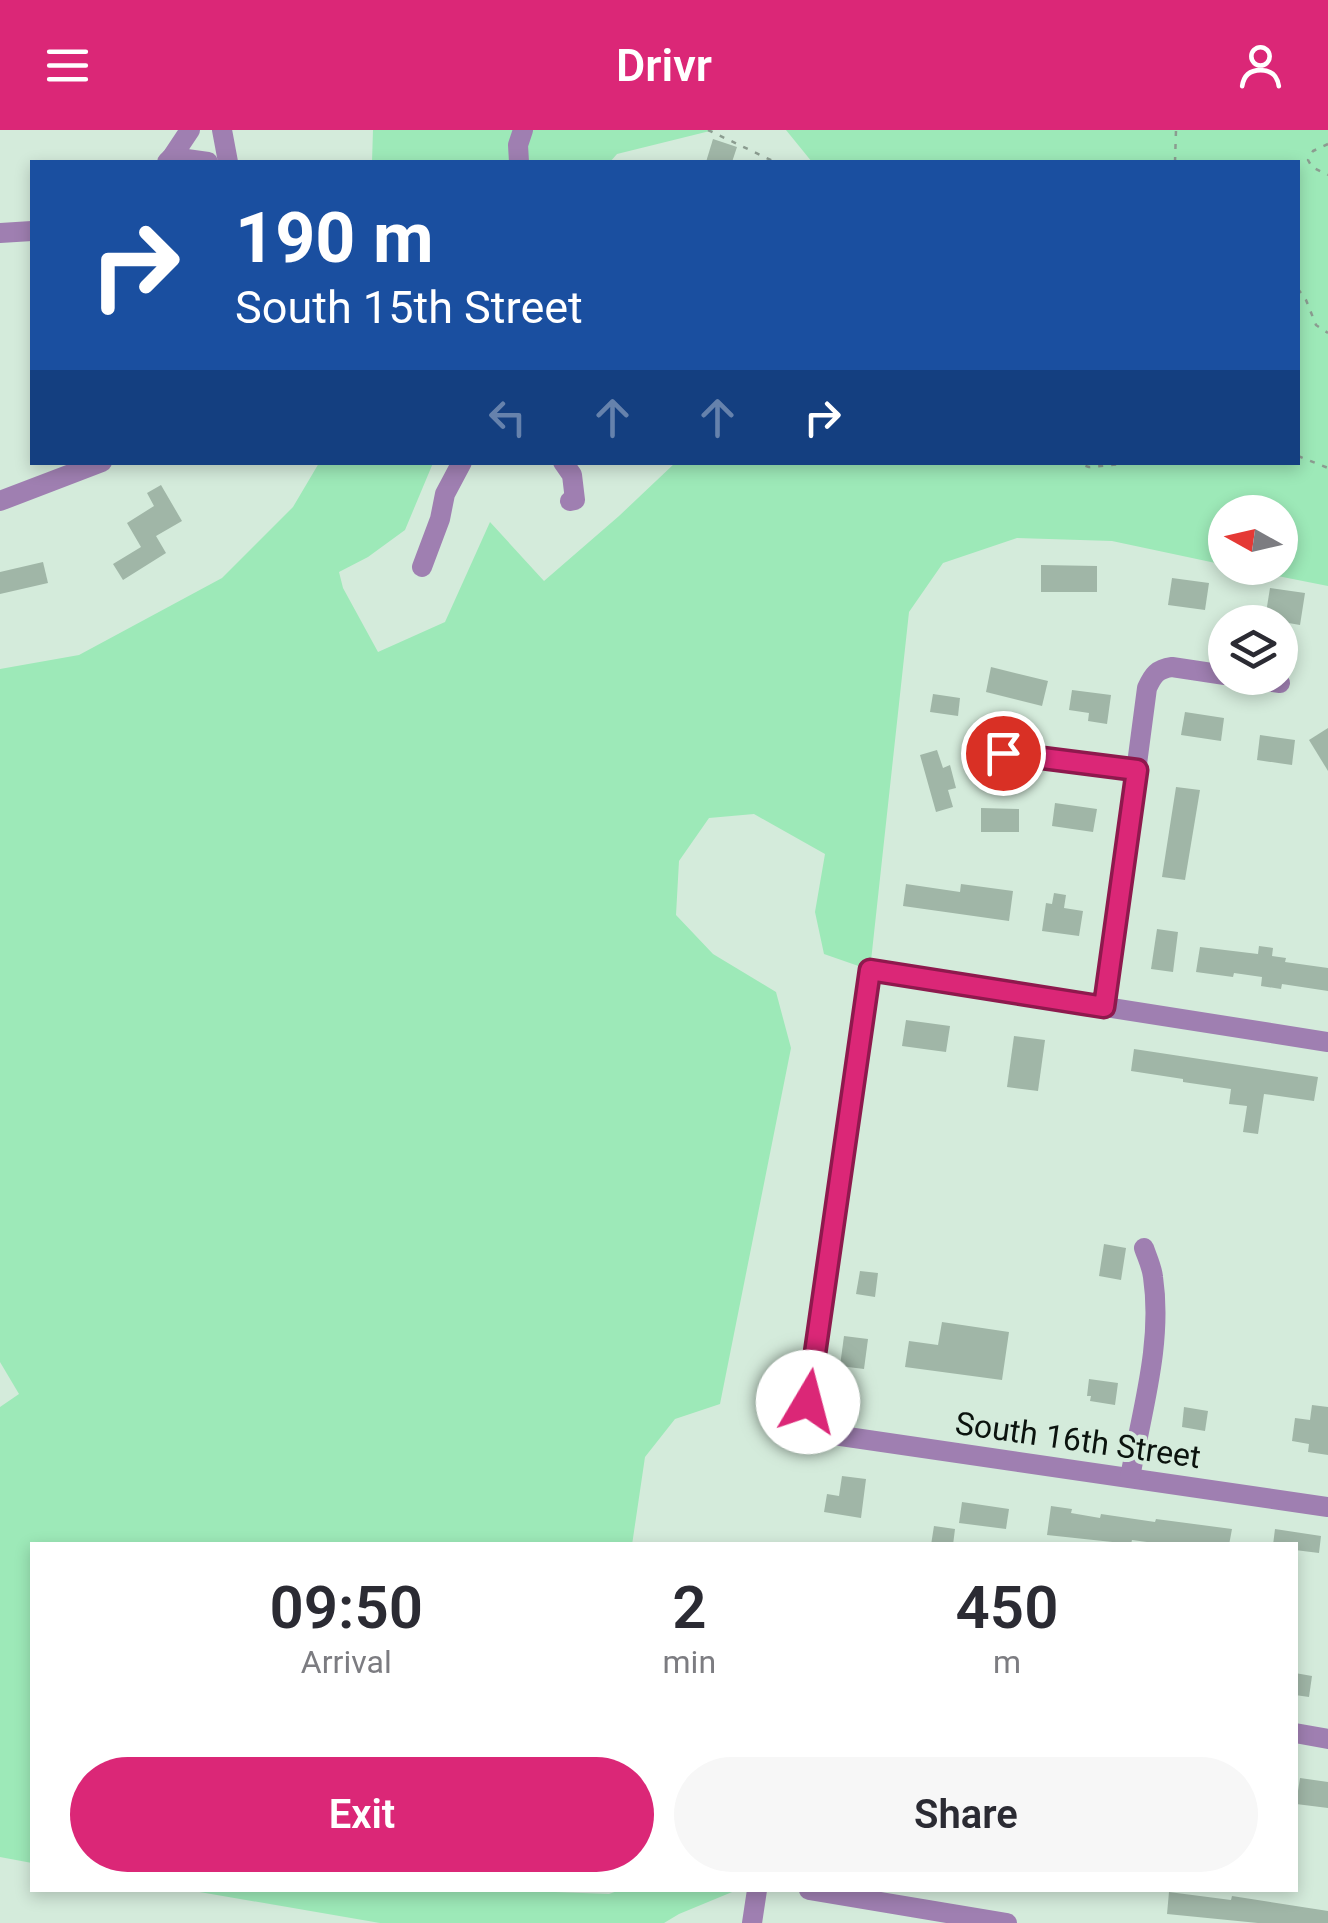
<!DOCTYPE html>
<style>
:root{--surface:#fff;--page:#f7f7f7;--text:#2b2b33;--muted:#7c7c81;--accent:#db2777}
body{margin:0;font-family:Roboto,sans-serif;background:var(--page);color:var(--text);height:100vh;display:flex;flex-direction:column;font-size:38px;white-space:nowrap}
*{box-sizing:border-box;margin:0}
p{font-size:32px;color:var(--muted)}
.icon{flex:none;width:55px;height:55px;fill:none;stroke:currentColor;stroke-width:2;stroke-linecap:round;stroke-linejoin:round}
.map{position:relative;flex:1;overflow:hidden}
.panel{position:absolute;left:30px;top:1412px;width:1268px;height:350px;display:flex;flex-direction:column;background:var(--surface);border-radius:0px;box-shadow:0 5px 15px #0003}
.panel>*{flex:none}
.banner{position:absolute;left:30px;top:30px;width:1270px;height:305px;border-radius:0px;box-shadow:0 5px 15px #0003;background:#1a4fa0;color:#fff;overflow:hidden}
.needle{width:65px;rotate:278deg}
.fabs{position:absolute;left:1208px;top:365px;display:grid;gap:20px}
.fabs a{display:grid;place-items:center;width:90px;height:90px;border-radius:50%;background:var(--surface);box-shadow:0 5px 15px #0003;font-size:50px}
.pin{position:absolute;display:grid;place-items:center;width:85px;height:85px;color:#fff;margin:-42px;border:5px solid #fff;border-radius:50%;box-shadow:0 2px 10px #0007}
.me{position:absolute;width:110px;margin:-55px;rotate:8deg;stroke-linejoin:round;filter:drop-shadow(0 0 8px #0008)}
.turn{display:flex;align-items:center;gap:35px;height:210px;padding:0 40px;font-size:45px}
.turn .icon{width:130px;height:130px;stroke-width:2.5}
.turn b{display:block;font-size:70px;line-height:85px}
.lanes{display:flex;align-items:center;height:95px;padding:0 40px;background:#0003;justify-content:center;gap:50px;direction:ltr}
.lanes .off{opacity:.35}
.eta{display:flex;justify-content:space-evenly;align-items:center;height:170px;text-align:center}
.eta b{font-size:60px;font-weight:600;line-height:70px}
.primary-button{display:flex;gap:20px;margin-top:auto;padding:20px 40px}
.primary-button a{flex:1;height:115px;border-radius:60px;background:var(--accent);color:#fff;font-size:40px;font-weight:600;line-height:115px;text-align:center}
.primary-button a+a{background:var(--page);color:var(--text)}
header{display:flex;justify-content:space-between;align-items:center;height:130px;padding:0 40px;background:var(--accent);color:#fff;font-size:45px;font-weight:600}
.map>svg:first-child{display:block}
.green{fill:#9de9b8}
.building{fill:#a0b6a7}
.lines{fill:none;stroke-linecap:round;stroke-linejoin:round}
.path{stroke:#8b9c90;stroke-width:2.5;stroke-dasharray:5 8;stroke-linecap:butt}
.minor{stroke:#9f7fb1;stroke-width:20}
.route-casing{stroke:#8e194d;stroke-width:25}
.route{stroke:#db2777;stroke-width:18}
.labels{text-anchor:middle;stroke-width:8;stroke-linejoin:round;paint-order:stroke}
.street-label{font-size:32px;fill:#0b130e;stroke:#d4ebdb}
</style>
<header><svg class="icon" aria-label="menu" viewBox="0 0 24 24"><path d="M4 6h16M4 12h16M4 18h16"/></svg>Drivr<svg class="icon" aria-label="person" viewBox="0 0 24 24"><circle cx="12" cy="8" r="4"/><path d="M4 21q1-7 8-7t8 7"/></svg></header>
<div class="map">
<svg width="1328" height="1793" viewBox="0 0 1328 1793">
<rect width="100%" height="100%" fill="#d4ebdb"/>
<g class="green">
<path d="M373 0H714L617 24 610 32H372Z"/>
<path d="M786 0H1328V456L1238 438H1280V382H1225V435L1112 411 1017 408 943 433 909 482 870 840 824 824 815 782 825 724 754 684 709 688 679 731 676 785 713 824 776 862 791 918 720 1274 675 1289 645 1327 632 1415H32V1733L0 1727V1277L19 1264 0 1232V539L79 525 222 448 293 377 319 333H433L405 400 368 427 339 442 343 458 378 522 445 492 490 392 544 451 619 386 675 333 1298 332V32H812Z"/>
<path d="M188 1760H498L609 1764 620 1760H737L679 1784 664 1793H380Z"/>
</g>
<g class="building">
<path d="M713 9 737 17 732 32H706Z"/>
<path d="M161 355 182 391 156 406 166 423 123 450 113 434 141 417 127 393 154 376 147 363Z"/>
<path d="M43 432 48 453 0 464V442Z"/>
<path d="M1041 435 1097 436V462H1041Z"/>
<path d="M1172 448 1209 453 1205 480 1168 475Z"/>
<path d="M1270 458 1305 463 1300 495 1265 489Z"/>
<path d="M991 537 1048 551 1042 576 986 562Z"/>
<path d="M1072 560 1111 565 1107 594 1088 591 1089 583 1069 580Z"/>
<path d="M933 564 960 568 958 586 930 582Z"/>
<path d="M1185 582 1224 588 1221 611 1181 605Z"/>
<path d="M1328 598V641L1309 610Z"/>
<path d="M1260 605 1295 610 1292 635 1257 630Z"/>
<path d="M937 620 943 638 950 635 956 658 948 660 953 677 936 682 920 625Z"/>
<path d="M1176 657 1200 660 1185 750 1162 747Z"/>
<path d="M1055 673 1097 679 1093 702 1052 696Z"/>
<path d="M981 678 1019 679V702H981Z"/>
<path d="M906 754 960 762 961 754 1013 761 1009 791 903 776Z"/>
<path d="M1054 763 1066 765 1064 778 1083 781 1079 806 1042 801 1046 773 1052 774Z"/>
<path d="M1157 799 1178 802 1173 842 1151 839Z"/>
<path d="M1259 816 1273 818 1272 826 1286 828 1285 832 1328 838V861L1282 854 1281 859 1261 856 1262 847 1234 843 1233 847 1196 842 1200 817 1258 824Z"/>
<path d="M906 890 950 896 946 922 902 916Z"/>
<path d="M1014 906 1045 910 1038 961 1007 957Z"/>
<path d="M1134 919 1318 947 1314 971 1264 964 1258 1004 1243 1002 1247 976 1229 974 1231 959 1183 952V949L1131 941Z"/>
<path d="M1104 1114 1126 1118 1121 1150 1099 1146Z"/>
<path d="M860 1141 878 1143 875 1167 856 1164Z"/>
<path d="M942 1192 1009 1202 1002 1250 905 1237 909 1211 938 1215Z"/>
<path d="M844 1206 868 1209 864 1239 840 1236Z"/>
<path d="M1089 1249 1118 1253 1115 1275 1090 1271 1091 1266H1087Z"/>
<path d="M1312 1275 1328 1277V1325L1308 1322 1309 1314 1292 1311 1295 1288 1310 1290Z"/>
<path d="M1184 1277 1208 1281 1205 1301 1182 1297Z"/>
<path d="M842 1346 866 1349 861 1388 824 1382 827 1364 839 1366Z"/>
<path d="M962 1372 1009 1379 1006 1399 959 1393Z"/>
<path d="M1051 1376 1072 1379 1071 1383 1100 1388 1101 1384 1155 1392 1156 1389 1232 1399 1229 1415H1169L1132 1410 1131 1414 1047 1405Z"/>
<path d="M934 1396 955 1399 953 1415H931Z"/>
<path d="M1275 1399 1321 1406 1319 1423 1295 1420V1415H1273Z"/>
<path d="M1295 1543 1312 1546 1309 1567 1295 1565Z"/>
<path d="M1300 1648 1328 1652V1678L1296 1674Z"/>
<path d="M1169 1762 1231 1770 1232 1766 1328 1781V1793H1258L1167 1784Z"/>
</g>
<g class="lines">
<g class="path">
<path d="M708 0 775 32"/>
<path d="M1328 14 1313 21 1308 30 1312 37 1328 45"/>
<path d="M1175 32 1176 0"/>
<path d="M1298 159 1306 170 1316 195 1328 203"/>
<path d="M1298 326 1328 338"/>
<path d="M1073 332 1089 337 1145 332"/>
</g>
<g class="minor">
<path d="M222 0 228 32"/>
<path d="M172 27 208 32"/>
<path d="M167 32 172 27 190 0"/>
<path d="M519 32 518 15 523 0"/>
<path d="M0 103 32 101"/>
<path d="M563 332 572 345 575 370 570 371"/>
<path d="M0 371 102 332"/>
<path d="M422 437 440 389 445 364 462 332"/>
<path d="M1243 548 1280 553"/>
<path d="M1003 623 1137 640"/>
<path d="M1105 877 1147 558C1153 545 1157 539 1172 537L1225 545"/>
<path d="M1328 912 870 840 809 1273C813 1289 819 1297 834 1305L1328 1377"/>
<path d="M1130 1348C1141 1283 1163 1214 1153 1147 1152 1137 1147 1127 1144 1118"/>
<path d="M1295 1603 1328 1609"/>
<path d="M809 1760 1007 1793"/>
<path d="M752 1793 757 1760"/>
</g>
</g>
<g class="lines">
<defs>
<path id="route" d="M808 1272 870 840 1104 877 1137 640 1003 623"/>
</defs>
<use href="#route" class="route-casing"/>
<use href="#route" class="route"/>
</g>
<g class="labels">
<g class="street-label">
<text transform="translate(1078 1310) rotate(8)" y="11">South 16th Street</text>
</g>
</g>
</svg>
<div class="fabs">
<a><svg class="needle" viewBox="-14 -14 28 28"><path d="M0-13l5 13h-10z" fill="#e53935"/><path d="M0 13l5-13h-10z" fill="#7c7c81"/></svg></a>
<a><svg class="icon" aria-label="layers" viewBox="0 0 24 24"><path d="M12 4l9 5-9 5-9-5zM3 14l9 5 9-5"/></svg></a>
</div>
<div class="pin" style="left:1003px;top:623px;background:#d93025"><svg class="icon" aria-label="arrive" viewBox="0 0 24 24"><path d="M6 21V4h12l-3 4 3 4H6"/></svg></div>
<svg class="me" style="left:808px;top:1272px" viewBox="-20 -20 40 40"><circle r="19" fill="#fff"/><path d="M0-13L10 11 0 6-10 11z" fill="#db2777"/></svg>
<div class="banner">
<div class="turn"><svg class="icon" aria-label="right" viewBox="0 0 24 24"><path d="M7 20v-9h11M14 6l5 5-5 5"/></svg><div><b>190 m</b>South 15th Street</div></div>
<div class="lanes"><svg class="icon off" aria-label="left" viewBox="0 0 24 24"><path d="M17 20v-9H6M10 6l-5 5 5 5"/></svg><svg class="icon off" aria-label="ahead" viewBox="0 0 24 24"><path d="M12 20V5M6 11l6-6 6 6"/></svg><svg class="icon off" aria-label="ahead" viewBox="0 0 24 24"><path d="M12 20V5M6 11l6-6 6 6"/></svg><svg class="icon" aria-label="right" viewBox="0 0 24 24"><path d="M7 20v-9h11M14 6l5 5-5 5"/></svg></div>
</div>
<section class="panel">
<div class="eta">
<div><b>09:50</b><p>Arrival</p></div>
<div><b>2</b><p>min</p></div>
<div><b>450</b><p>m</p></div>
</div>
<div class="primary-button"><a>Exit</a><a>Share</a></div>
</section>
</div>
